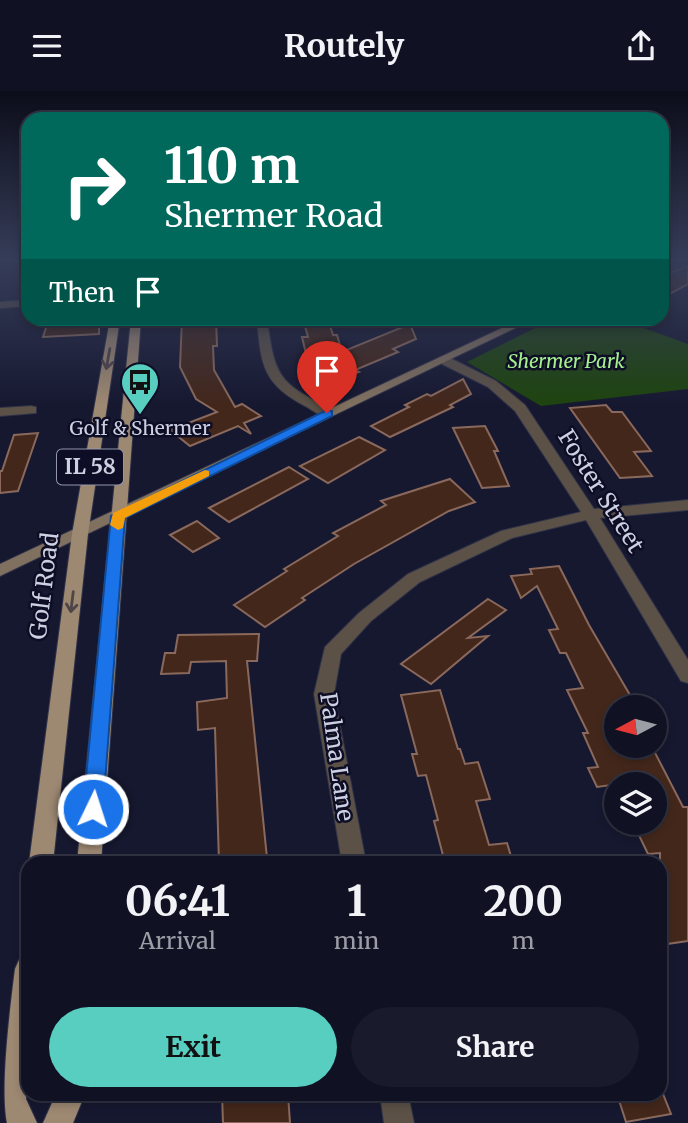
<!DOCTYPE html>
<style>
:root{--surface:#101224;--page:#191b2c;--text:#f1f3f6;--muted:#9c9ea6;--line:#303241;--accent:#58cec0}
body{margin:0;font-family:Merriweather,serif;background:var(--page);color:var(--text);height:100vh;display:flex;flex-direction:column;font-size:26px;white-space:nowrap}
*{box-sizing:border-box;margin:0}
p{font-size:23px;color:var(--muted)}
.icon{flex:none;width:38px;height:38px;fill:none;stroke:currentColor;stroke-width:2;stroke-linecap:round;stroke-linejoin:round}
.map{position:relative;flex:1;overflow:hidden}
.sheet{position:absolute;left:21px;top:765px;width:646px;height:245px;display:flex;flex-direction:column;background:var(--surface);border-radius:21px;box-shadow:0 4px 10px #0003,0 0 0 2px var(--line)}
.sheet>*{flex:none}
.banner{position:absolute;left:21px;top:21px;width:648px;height:214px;border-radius:21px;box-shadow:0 4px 10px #0003,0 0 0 2px var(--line);background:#00695c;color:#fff;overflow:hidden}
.needle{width:46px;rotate:263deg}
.fabs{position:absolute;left:604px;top:604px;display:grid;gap:14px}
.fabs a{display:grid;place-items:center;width:63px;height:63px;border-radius:50%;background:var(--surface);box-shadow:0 4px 10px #0003,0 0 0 2px var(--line);font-size:35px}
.pin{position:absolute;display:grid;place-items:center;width:60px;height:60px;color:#fff;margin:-72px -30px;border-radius:50% 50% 50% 0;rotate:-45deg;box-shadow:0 0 7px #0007}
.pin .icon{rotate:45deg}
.me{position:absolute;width:77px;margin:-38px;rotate:4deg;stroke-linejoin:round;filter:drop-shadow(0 0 5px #0008)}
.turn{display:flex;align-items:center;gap:24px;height:147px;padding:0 28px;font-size:32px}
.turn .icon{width:91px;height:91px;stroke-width:2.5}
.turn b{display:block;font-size:49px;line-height:60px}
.then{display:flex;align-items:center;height:66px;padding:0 28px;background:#0003;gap:14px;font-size:26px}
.eta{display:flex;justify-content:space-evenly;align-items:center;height:119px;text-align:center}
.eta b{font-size:42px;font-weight:700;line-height:49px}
.button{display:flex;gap:14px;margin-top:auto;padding:14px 28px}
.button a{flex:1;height:80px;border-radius:42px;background:var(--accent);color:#111;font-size:28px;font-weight:700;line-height:80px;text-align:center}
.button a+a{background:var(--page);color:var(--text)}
header{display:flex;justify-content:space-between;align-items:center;height:91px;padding:0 28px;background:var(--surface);font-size:32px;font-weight:700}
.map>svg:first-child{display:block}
.green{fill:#1e440f}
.building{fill:#43271b;stroke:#8a695c;stroke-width:2}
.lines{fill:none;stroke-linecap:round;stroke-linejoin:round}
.street-casing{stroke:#303249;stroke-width:2}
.secondary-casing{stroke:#303249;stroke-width:2}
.primary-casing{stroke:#303249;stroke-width:2}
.street{fill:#5b5147;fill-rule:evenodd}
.secondary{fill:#80705f;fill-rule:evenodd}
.primary{fill:#9d8872;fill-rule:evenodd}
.oneway{stroke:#4e4548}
.route{fill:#1a73e8;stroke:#114b97;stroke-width:2}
.slow{fill:#f59e0b}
.labels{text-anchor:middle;stroke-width:5;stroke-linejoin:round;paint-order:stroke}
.far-park-label{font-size:19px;font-style:italic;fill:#a6f18e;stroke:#0d0e26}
.far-poi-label{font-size:19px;fill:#cdd0e1;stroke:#0d0e26}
.shield{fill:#0d0e26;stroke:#9396a9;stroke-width:2}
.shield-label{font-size:21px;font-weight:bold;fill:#cdd0e1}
.street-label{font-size:23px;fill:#cdd0e1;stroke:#0d0e26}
</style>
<header><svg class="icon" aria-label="menu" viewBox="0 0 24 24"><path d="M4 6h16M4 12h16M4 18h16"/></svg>Routely<svg class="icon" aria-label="share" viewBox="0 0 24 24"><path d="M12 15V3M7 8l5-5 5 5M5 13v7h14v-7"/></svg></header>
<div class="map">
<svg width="688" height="1032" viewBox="0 0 688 1032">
<rect width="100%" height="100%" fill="#161830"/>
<path class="green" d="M553 228H619L688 253V298L541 315 467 271Z"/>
<g class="building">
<path d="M688 175V193L662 207V185Z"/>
<path d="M49 228H99V243L43 246Z"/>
<path d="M182 228H216L217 255H213L214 279 235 316 242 313 261 325 244 332 251 343 238 335 190 355 170 339 217 321 196 308 180 276Z"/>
<path d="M303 228H328L333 244H337L342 261 410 233 416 248 393 258 398 261 355 279 359 281 336 290 309 275 302 246H308Z"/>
<path d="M463 288 471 303 450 314 453 316 390 346 371 335 409 316 405 314 427 303 431 305Z"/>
<path d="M606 314 612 321H622L651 360 634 361 652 385 620 387 570 317Z"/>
<path d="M485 335 498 360H494L509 395 482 397 453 337Z"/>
<path d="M38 342 18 400 0 402V380H2L14 344Z"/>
<path d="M359 346 385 359 328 392 300 375Z"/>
<path d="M289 376 308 388 229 431 209 417Z"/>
<path d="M450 388 475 411 449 420 354 473 302 507 305 509 265 536 234 514 287 480 284 478 338 445 333 442 386 414 381 410Z"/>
<path d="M197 430 219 447 193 461 170 444Z"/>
<path d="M559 475 589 534 637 616H616V654H651L683 716H688V850L660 854V762L648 763 633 732H654V688L597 696 588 677 598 676 583 642H588L567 599 583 597 566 562H560L549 539 558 538 537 495 521 507 511 485 532 483 530 478Z"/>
<path d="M488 508 506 519 468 547 488 545 431 593 401 573Z"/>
<path d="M259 543 257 570H247L267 767 219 772 215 637 198 639 197 611 227 607 226 570 191 571 189 582 161 583 165 562H175L178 544Z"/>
<path d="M440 599 458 658H460L465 673 478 671 490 708 476 710 489 754 507 752 513 772H445L434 730 438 729 426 684 418 685 412 663H417L401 604Z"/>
<path d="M222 1003H288L290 1032H223Z"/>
<path d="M617 1003H663L671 1023 626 1031Z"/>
</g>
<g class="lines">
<defs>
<g id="street">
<path d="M28 209V215L0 217V211Z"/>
<path d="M257 228H267C275 288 279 291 332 319V325C322 327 315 321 307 316 263 293 261 275 257 228Z"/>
<path d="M442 267H450L496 290 525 314 594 418 688 409V419L600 427 688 569V592L681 590 586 429 512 447 420 491 371 530 341 563 334 603 366 772H342L314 603 325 556 359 522 408 483 501 440 581 421 515 320 488 296 442 273Z"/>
<path d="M31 315 36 316V322L0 325V317Z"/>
<path d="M380 1003H408L414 1032H384Z"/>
</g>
<path id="secondary" d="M521 228H534L0 485V473Z"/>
<g id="primary">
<path d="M110 228H120L88 443 53 772H29L72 443Z"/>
<path d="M131 228H141L101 772H77Z"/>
<path d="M28 865 26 1008 37 1032H7C0 997 10 918 15 878L19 869Z"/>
<path d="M56 1003H85L73 1032H43Z"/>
</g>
</defs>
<use href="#street" class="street-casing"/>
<use href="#secondary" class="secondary-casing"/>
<use href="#primary" class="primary-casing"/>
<use href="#street" class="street"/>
<use href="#secondary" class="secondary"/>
<use href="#primary" class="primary"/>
</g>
<defs><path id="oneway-shaft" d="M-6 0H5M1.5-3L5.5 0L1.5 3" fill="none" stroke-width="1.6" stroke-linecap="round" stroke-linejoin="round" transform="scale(1.75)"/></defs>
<g class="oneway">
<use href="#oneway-shaft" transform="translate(108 268) rotate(100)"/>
<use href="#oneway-shaft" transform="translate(72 511) rotate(97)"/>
</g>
<linearGradient id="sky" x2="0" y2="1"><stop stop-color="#0c0d1a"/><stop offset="0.54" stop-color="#363d59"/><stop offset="1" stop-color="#363d59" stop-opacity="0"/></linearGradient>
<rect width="688" height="314" fill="url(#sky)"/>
<path class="route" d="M327 319 332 320V325L125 427 103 718 100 724 93 726 86 724 83 718 111 425Z"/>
<path class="slow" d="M205 379 209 380V385L125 427 123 437 118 439 110 434 113 422Z"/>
<defs>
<symbol id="bus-pin" viewBox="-11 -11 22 30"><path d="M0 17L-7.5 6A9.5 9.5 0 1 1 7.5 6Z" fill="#58cec0" stroke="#0d0e26"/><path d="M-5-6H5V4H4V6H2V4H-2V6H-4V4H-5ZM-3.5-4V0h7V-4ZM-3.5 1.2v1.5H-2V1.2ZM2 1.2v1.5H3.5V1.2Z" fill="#111"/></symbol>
</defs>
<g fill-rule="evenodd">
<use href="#bus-pin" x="118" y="269" width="44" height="60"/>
</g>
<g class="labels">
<g class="far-park-label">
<text x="566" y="277">Shermer Park</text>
</g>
<g class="far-poi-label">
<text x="140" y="344">Golf &amp; Shermer</text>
</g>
<rect class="shield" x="57" y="358.5" width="66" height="35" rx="5"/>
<g class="shield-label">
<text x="90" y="383">IL 58</text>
</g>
<g class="street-label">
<text transform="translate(601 400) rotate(58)" y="8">Foster Street</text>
<text transform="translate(44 495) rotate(-83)" y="8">Golf Road</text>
<text transform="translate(337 666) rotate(82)" y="8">Palma Lane</text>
</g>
</g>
</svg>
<div class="fabs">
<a><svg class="needle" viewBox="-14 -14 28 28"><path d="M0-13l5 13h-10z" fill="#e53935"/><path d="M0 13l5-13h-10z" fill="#9c9ea6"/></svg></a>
<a><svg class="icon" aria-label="layers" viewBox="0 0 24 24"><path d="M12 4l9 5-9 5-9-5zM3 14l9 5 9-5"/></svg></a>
</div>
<div class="pin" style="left:327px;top:322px;background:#d93025"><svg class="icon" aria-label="arrive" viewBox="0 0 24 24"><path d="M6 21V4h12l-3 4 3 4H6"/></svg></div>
<svg class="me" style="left:93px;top:718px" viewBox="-20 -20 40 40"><circle r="17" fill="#1a73e8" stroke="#fff" stroke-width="3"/><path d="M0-11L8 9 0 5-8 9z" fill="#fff"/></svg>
<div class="banner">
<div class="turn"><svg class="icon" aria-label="right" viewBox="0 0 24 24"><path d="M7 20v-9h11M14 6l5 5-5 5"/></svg><div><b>110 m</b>Shermer Road</div></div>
<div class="then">Then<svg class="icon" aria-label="arrive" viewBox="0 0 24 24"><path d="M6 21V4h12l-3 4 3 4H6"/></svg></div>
</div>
<section class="sheet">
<div class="eta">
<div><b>06:41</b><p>Arrival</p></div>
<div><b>1</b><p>min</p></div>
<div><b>200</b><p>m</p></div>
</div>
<div class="button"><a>Exit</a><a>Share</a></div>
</section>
</div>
